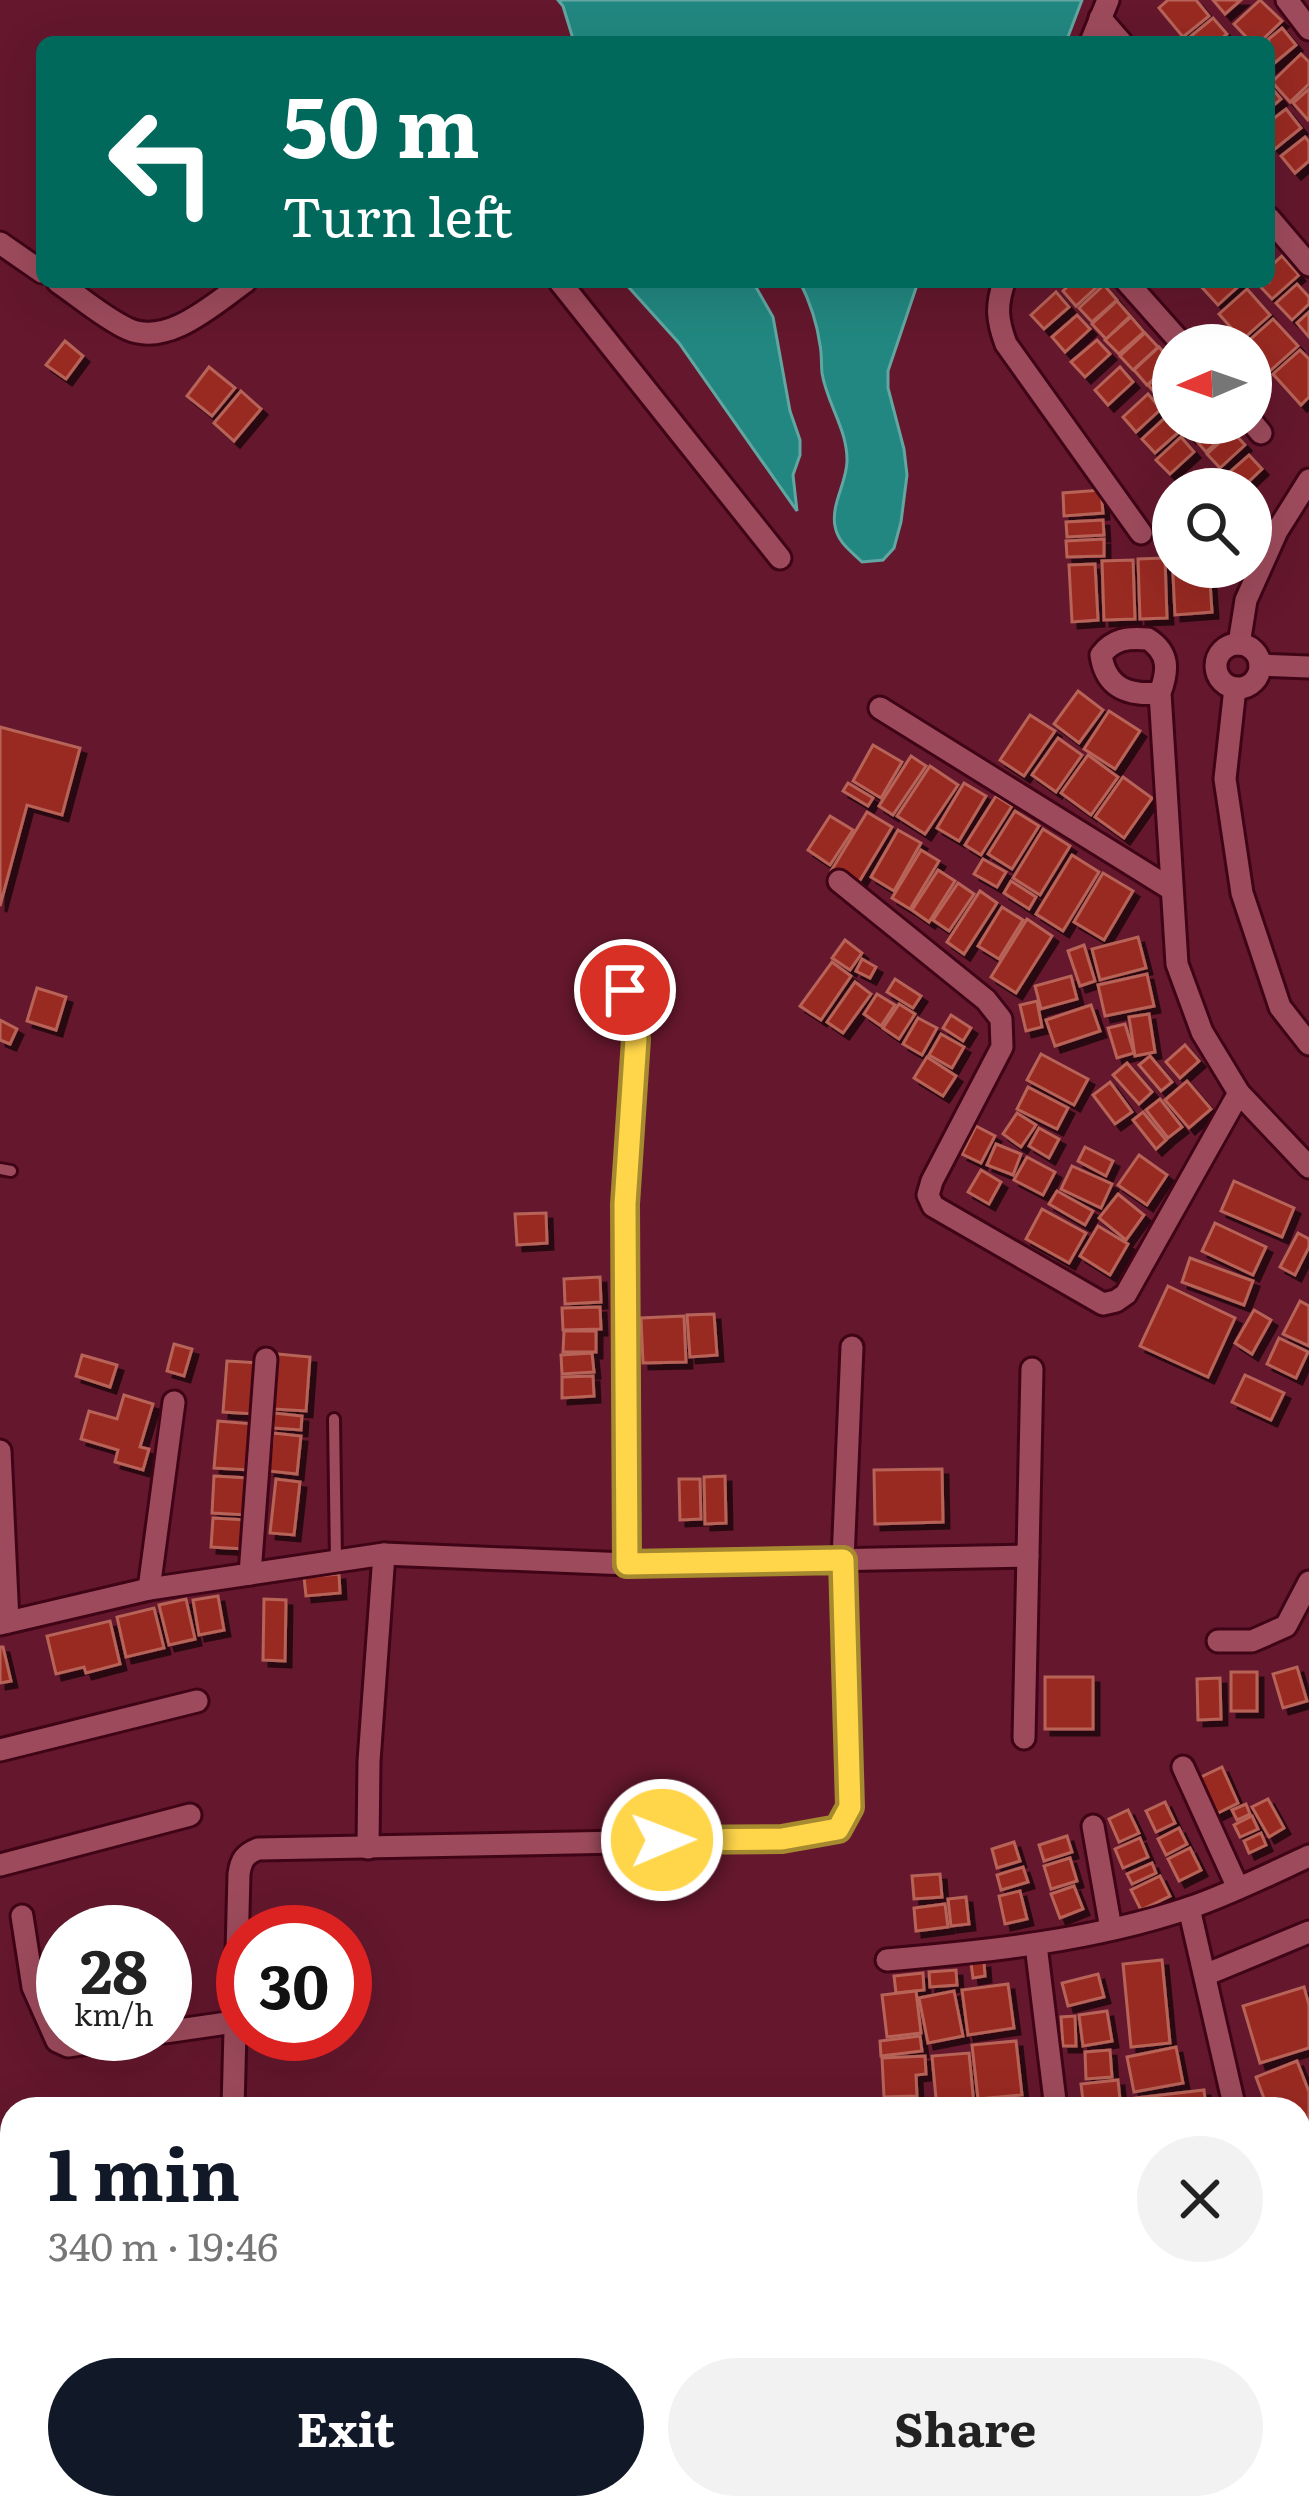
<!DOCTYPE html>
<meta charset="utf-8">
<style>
:root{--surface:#fff;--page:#f2f2f2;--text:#222;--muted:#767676;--accent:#111827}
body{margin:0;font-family:Literata,serif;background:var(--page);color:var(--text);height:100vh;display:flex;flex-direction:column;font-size:45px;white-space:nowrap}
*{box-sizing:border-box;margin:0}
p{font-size:39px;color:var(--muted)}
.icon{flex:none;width:66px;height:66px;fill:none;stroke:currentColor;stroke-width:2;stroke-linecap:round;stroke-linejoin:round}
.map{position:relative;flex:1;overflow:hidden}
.sheet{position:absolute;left:0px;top:2097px;width:1311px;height:423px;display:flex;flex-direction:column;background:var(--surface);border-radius:36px 36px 0 0;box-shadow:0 12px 48px #0002}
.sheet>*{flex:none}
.banner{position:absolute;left:36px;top:36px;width:1239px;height:252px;border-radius:18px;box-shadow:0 12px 48px #0002;background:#00695c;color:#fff;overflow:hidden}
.needle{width:78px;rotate:268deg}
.fabs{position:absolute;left:1152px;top:324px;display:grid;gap:24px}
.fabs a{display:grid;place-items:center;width:120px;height:120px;border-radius:50%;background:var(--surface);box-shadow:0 12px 48px #0002;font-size:60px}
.speed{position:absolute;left:36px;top:1905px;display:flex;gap:24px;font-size:60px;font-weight:700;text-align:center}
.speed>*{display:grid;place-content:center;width:156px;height:156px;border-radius:50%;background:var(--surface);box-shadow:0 12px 48px #0002;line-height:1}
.speed small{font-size:30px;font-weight:400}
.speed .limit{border:18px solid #d22;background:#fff;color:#111}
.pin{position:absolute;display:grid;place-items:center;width:102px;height:102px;color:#fff;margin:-51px;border:6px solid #fff;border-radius:50%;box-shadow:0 3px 12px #0007}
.me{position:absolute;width:132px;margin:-66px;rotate:89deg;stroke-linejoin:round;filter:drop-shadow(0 0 9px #0008)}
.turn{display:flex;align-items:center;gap:42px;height:252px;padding:0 48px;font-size:54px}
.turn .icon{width:156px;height:156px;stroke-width:2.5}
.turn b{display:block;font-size:84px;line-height:102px}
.round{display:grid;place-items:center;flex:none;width:126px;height:126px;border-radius:63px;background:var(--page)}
.summary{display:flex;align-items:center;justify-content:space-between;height:204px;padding:0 48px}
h1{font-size:72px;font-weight:700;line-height:90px;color:var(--accent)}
.primary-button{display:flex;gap:24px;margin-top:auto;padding:24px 48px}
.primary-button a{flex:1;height:138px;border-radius:72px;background:var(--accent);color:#fff;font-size:48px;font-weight:700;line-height:138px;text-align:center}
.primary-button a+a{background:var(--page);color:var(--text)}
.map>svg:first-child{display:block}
.water{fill:#228780;stroke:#62a6a2;stroke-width:3}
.building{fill:#992a22;stroke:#b76358;stroke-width:3;filter:url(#shadow)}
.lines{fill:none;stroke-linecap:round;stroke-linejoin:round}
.lane-casing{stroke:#3f0517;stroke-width:16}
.street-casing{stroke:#3f0517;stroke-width:27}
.lane{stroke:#9d4b5c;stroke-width:10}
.street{stroke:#9d4b5c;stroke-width:21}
.route-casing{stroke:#a68a30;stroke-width:30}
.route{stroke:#ffd54a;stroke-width:21}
</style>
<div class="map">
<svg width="1309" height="2518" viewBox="0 0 1309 2518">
<defs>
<filter id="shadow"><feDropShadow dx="6" dy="6" stdDeviation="0" flood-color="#0009"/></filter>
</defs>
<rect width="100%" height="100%" fill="#64172d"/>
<g class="water">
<path d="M558 0H1082L1066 42H574L563 6Z"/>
<path d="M624 282H753L773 317 790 411 800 440V455L793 475 797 511 679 343Z"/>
<path d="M800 282H918L888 371V388L904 449 907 475 901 522 894 548 883 560 862 562C851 551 838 543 835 526 831 504 846 484 847 462 848 430 827 404 822 373 821 363 822 354 820 345 817 323 810 302 800 282Z"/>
</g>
<g class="building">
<path d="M1168 0H1196L1209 16 1183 37 1159 8Z"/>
<path d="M1213 0H1241L1225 14Z"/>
<path d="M1260 0 1282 21 1260 42H1251L1234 24Z"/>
<path d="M1213 18 1227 34 1217 42H1188L1186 40Z"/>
<path d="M1282 28 1296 45 1271 66 1269 42H1265Z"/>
<path d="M1301 54 1309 62V84L1290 102 1272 82Z"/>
<path d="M1269 85 1281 99 1269 109Z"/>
<path d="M1309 89V119L1308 120 1293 103Z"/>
<path d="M1286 109 1301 128 1275 149 1269 142V122Z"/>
<path d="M1305 137 1309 142V161L1295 173 1281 156Z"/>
<path d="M1282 256 1299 275 1272 299 1256 282H1269V268Z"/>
<path d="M1072 282H1101V283L1076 306 1063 291Z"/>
<path d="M1197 282H1240L1241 284 1218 305Z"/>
<path d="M1297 284 1309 297V304L1292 320 1276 303Z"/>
<path d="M1104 285 1117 300 1092 322 1079 308Z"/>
<path d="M1247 289 1270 315 1242 340 1219 314Z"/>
<path d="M1056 292 1069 307 1044 329 1031 315Z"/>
<path d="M1117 301 1130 316 1106 339 1092 324Z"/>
<path d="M1309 312V337L1297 323Z"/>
<path d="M1077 315 1090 329 1065 352 1052 337Z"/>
<path d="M1131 317 1144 332 1119 354 1105 340Z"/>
<path d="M1273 319 1298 346 1270 371 1251 350V345L1245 344Z"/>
<path d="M1145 333 1158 347 1133 370 1120 356Z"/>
<path d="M1097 340 1110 354 1085 377 1071 362Z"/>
<path d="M65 341 83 356 66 379 46 365Z"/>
<path d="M1159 347 1172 362 1147 385 1134 370Z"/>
<path d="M1300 350 1309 359V397L1301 405 1273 374Z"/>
<path d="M1173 363V390L1161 400 1148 385Z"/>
<path d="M209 367 235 388 212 416 187 396Z"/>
<path d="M1120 367 1133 382 1108 405 1095 390Z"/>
<path d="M241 391 261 409 234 441 214 423Z"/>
<path d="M1148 394 1161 409 1136 432 1123 417Z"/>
<path d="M1167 416 1180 431 1155 453 1142 439Z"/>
<path d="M1177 423H1205L1190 437Z"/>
<path d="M1209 423H1225L1231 430 1206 452 1193 437Z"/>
<path d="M1232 431 1245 445 1220 468 1207 454Z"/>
<path d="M1181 437 1194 452 1170 474 1156 460Z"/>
<path d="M1249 455 1262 469 1241 489H1235L1224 477Z"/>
<path d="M1205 470 1218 485 1213 489H1184Z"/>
<path d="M1101 490 1103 513 1064 516 1063 493Z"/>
<path d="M1103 520 1104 535 1067 537 1066 522Z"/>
<path d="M1104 539V556L1067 557 1066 541Z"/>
<path d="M1172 555 1173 567H1209L1212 612 1175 615Z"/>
<path d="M1165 558 1167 618 1140 619 1138 559Z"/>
<path d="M1133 560 1135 619 1104 620 1102 561Z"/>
<path d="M1095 564 1098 620 1072 622 1069 565Z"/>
<path d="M1078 691 1103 710 1079 743 1054 724Z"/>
<path d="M1109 711 1140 731 1115 769 1084 749Z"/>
<path d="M1030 715 1055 731 1024 776 1000 760Z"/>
<path d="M0 727 80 748 62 815 27 805 0 906Z"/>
<path d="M1058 738 1082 755 1056 792 1032 775Z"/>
<path d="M873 745 902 762 881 798 853 781Z"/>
<path d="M1088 755 1118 777 1091 815 1061 793Z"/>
<path d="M911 756 926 766 893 815 879 806Z"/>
<path d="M930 766 958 785 925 834 897 816Z"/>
<path d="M1123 777 1152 798 1124 838 1095 817Z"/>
<path d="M848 783 873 798 868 806 843 791Z"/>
<path d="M964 783 986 796 959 841 937 828Z"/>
<path d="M996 796 1012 806 981 855 965 845Z"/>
<path d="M1015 811 1039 826 1012 869 988 854Z"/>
<path d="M867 812 892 827 856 887 831 871Z"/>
<path d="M830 816 853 830 830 865 808 850Z"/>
<path d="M1043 829 1070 846 1040 895 1013 878Z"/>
<path d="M898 830 921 843 894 891 871 877Z"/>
<path d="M921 850 939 861 910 909 892 898Z"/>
<path d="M1072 855 1099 872 1063 931 1036 914Z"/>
<path d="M983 859 1006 872 997 887 974 874Z"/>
<path d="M938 870 955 881 929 922 912 910Z"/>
<path d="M1103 873 1133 891 1104 940 1074 922Z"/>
<path d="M1011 881 1036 897 1029 909 1004 893Z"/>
<path d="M958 883 974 894 949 931 933 920Z"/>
<path d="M980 891 997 903 964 954 947 942Z"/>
<path d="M1002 907 1023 920 999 959 978 946Z"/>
<path d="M1027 919 1052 936 1016 993 991 977Z"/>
<path d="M1138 937 1146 968 1100 980 1092 949Z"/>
<path d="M845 940 862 953 850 970 832 958Z"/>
<path d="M1084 945 1095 981 1080 986 1068 951Z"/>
<path d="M862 959 876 967 870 978 856 971Z"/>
<path d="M832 962 851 976 821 1020 800 1006Z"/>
<path d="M1147 974 1154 1006 1105 1016 1098 985Z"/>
<path d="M1071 976 1077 999 1041 1009 1035 986Z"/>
<path d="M895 979 921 996 913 1008 887 992Z"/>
<path d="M855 982 871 994 843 1033 827 1022Z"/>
<path d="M37 988 66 997 56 1030 27 1021Z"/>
<path d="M877 994 895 1005 881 1026 864 1014Z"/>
<path d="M1037 1001 1042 1027 1026 1031 1020 1005Z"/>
<path d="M899 1004 915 1014 899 1039 883 1028Z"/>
<path d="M1091 1005 1100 1031 1055 1046 1046 1020Z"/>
<path d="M1149 1014 1155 1052 1135 1056 1129 1017Z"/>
<path d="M951 1015 971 1028 963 1041 943 1028Z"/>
<path d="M918 1018 937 1028 922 1055 903 1044Z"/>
<path d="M0 1020 17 1029 10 1044 0 1040Z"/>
<path d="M1125 1024 1134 1053 1117 1058 1108 1028Z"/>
<path d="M941 1034 964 1047 952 1068 929 1055Z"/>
<path d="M1185 1045 1199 1061 1180 1078 1166 1062Z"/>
<path d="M1041 1054 1088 1079 1074 1105 1027 1080Z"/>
<path d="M1150 1056 1172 1082 1161 1091 1139 1065Z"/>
<path d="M927 1057 956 1076 943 1096 914 1078Z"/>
<path d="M1127 1063 1152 1092 1139 1104 1113 1075Z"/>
<path d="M1187 1081 1211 1109 1189 1128 1165 1100Z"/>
<path d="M1110 1082 1132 1112 1115 1124 1093 1095Z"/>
<path d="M1028 1087 1068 1108 1057 1129 1017 1109Z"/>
<path d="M1160 1099 1182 1127 1168 1138 1146 1110Z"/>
<path d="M1143 1112 1166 1140 1156 1149 1133 1120Z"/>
<path d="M1017 1113 1036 1125 1021 1147 1003 1134Z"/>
<path d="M976 1126 995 1136 981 1163 962 1154Z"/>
<path d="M1039 1128 1059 1139 1049 1158 1029 1146Z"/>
<path d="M996 1144 1021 1154 1013 1175 987 1165Z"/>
<path d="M1085 1147 1113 1161 1106 1176 1078 1161Z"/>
<path d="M1139 1155 1167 1175 1147 1205 1118 1185Z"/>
<path d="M1027 1157 1055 1172 1043 1195 1014 1180Z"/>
<path d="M1072 1166 1112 1184 1101 1208 1061 1189Z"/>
<path d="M981 1170 1001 1182 989 1204 968 1192Z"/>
<path d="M1234 1181 1294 1208 1282 1237 1221 1211Z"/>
<path d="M1057 1191 1093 1211 1085 1225 1049 1204Z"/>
<path d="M1118 1194 1144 1215 1126 1240 1099 1218Z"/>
<path d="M1042 1209 1086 1233 1069 1263 1026 1239Z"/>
<path d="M546 1213 547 1243 517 1245 515 1214Z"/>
<path d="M1215 1223 1266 1247 1253 1275 1202 1251Z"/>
<path d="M1098 1226 1128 1244 1110 1275 1080 1256Z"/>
<path d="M1298 1233 1309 1239V1247L1295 1275 1280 1267Z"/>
<path d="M1190 1258 1253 1281 1244 1305 1182 1282Z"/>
<path d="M600 1277 601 1302 565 1304 564 1279Z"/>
<path d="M1168 1286 1235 1318 1208 1377 1140 1346Z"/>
<path d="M1300 1301 1309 1306V1346L1283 1334Z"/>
<path d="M600 1307 601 1329 563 1330 562 1308Z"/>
<path d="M1254 1310 1271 1320 1252 1354 1235 1343Z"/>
<path d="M714 1314 717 1355 690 1357 687 1315Z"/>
<path d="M684 1316 686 1362 643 1363 641 1318Z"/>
<path d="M564 1331H596V1352H563Z"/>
<path d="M1279 1338 1308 1352 1296 1378 1267 1364Z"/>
<path d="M174 1344 192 1349 184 1376 167 1371Z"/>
<path d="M592 1353 594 1372 562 1374 561 1355Z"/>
<path d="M278 1354 310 1357 306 1411 274 1409Z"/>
<path d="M82 1355 117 1365 110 1387 76 1376Z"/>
<path d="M227 1361 258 1363 255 1414 223 1412Z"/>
<path d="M1245 1375 1284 1393 1271 1420 1232 1402Z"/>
<path d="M593 1376 594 1396 562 1398V1377Z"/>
<path d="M124 1395 153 1404 140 1447 149 1449 143 1470 115 1462 118 1450 81 1439 89 1411 117 1419Z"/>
<path d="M274 1413 302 1416 301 1430 273 1428Z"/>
<path d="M218 1421 254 1424 250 1470 214 1468Z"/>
<path d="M273 1433 301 1436 297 1474 269 1471Z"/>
<path d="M942 1469 943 1522 875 1524 874 1470Z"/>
<path d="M214 1476 248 1478 247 1515 212 1513Z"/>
<path d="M725 1476 726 1523 705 1524 704 1477Z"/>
<path d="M276 1479 300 1482 294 1535 270 1533Z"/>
<path d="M679 1479H700L701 1519 680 1520Z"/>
<path d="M213 1518 246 1520 244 1549 211 1547Z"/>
<path d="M339 1574 340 1593 306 1596 304 1577Z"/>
<path d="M218 1596 224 1630 199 1635 193 1600Z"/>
<path d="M186 1599 195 1639 169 1645 159 1605Z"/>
<path d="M264 1599 286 1600 285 1661 263 1660Z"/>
<path d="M154 1608 164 1648 126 1657 117 1617Z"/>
<path d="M110 1621 120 1664 86 1673 84 1667 56 1674 47 1636Z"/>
<path d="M0 1647H3L11 1681 0 1683Z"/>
<path d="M1297 1667 1307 1701 1283 1708 1273 1674Z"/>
<rect x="1231" y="1672" width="26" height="39"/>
<rect x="1045" y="1677" width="48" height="52"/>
<path d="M1220 1678 1221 1719 1198 1720 1197 1679Z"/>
<path d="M1222 1767 1238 1803 1216 1814 1199 1778Z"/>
<path d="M1268 1799 1284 1828 1269 1837 1252 1807Z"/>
<path d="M1165 1802 1175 1823 1156 1832 1146 1811Z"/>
<path d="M1246 1804 1250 1814 1237 1820 1232 1810Z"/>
<path d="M1128 1810 1139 1833 1119 1842 1109 1819Z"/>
<path d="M1252 1816 1258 1829 1240 1837 1234 1825Z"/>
<path d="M1179 1828 1187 1844 1166 1855 1158 1839Z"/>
<path d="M1261 1833 1266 1845 1249 1853 1244 1841Z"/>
<path d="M1067 1836 1072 1852 1044 1861 1039 1845Z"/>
<path d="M1140 1838 1148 1857 1123 1868 1115 1849Z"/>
<path d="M1014 1842 1020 1861 997 1868 992 1849Z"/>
<path d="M1190 1848 1201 1870 1179 1881 1168 1859Z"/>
<path d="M1070 1858 1077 1881 1051 1889 1044 1866Z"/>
<path d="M1152 1863 1156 1873 1132 1884 1127 1874Z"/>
<path d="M1023 1867 1028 1882 1001 1890 997 1875Z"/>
<path d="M940 1874 942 1897 914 1899 912 1876Z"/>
<path d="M1160 1876 1170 1896 1141 1910 1131 1890Z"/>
<path d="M1074 1886 1083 1909 1060 1918 1051 1894Z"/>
<path d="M1020 1891 1027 1919 1005 1924 999 1896Z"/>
<path d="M966 1897 969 1924 951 1926 948 1899Z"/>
<path d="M945 1904 948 1927 916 1931 914 1908Z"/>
<path d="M1162 1960 1170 2043 1131 2047 1123 1964Z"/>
<path d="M984 1962 985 1976 973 1978 971 1963Z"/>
<path d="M956 1970 957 1985 930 1987 929 1972Z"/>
<path d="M923 1973 924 1990 896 1993 894 1976Z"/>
<path d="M1098 1974 1104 1997 1068 2006 1062 1983Z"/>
<path d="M1008 1984 1014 2028 968 2035 962 1990Z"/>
<path d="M1304 1987 1309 2005V2048L1260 2063 1243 2006Z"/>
<path d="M916 1991 921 2033 887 2037 882 1995Z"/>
<path d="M954 1991 963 2036 928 2043 919 1998Z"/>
<path d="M1107 2011 1112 2041 1083 2046 1079 2015Z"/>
<path d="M1075 2016 1076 2046H1063L1061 2017Z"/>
<path d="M920 2036 922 2051 881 2056 880 2041Z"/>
<path d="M1016 2041 1022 2095 978 2099 972 2045Z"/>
<path d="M1176 2047 1183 2083 1134 2092 1127 2057Z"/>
<path d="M1110 2050 1112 2077 1086 2079 1085 2052Z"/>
<path d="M969 2053 974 2105 937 2109 932 2056Z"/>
<path d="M925 2056 926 2074 916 2075 917 2096 884 2097 882 2058Z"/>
<path d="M1297 2061 1309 2092V2125L1299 2129V2109H1268L1256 2077Z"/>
<path d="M1118 2080 1121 2109H1084L1081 2084Z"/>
<path d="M1204 2090 1206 2109H1137L1135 2098Z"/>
<path d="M716 2102V2109H651V2105Z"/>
<path d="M1309 2196V2255L1307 2256 1299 2228V2199Z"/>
<path d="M1305 2459 1309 2463V2518H1272L1263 2508H1299V2464Z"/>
<path d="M1021 2508H1045L1048 2512 1041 2518H1029Z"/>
<path d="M1121 2508H1194L1202 2518H1129Z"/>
<path d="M1243 2508H1256L1264 2518H1232Z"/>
</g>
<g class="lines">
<defs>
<g id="lane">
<path d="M0 1169 11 1171"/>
<path d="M334 1419 336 1561"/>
</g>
<g id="street">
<path d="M1287 0 1309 29"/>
<path d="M1100 18 1121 42"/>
<path d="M1091 42 1108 0"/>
<path d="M1269 218 1309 265"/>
<path d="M0 243 42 272"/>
<path d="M58 282C80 297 104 318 128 329 168 347 215 303 245 282"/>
<path d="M560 282 780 558"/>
<path d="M1004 282C996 306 997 320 1006 344L1141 533"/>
<path d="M1127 282 1183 345"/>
<path d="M1251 421 1261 433"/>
<path d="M1239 644 1246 600 1277 531 1309 480"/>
<circle cx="1238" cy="666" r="22"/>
<path d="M1260 665 1309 667"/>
<path d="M1235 688 1225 779 1242 893 1280 1007 1309 1044"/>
<path d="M1160 693C1130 696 1106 689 1101 655 1113 639 1128 637 1148 639 1170 653 1168 671 1160 693L1177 964 1202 1032 1239 1093 1309 1167"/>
<path d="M880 708 1171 889"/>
<path d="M839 881 986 1000 1001 1019 1002 1047 932 1181 928 1195 933 1206 1103 1304 1116 1301 1126 1294 1239 1093"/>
<path d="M625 990 636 1039 625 1204 627 1564"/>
<path d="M0 1451 8 1622"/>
<path d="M250 1574 266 1359"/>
<path d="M149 1589 174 1402"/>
<path d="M0 1624 149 1589 384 1554 627 1564 1028 1556"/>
<path d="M1218 1641H1252L1286 1626 1309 1582"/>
<path d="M1024 1738 1032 1369"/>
<path d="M0 1750 197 1701"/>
<path d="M1183 1767 1238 1888"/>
<path d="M1093 1826 1111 1929"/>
<path d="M368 1848 369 1761 384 1554"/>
<path d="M0 1865 190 1815"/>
<path d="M1189 1908 1235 2109"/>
<path d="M22 1916 33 1987 57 2041 68 2046 149 2034"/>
<path d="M1036 1945 1056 2109"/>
<path d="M887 1960C989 1951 1091 1941 1189 1908 1230 1894 1270 1874 1309 1856"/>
<path d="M1205 1975 1309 1932"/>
<path d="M165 2032 234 2022"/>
<path d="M233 2109 239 1874C241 1860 245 1854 258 1849L782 1839 838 1829 851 1807 843 1560 852 1347"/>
<path d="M1299 2150 1309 2147"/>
<path d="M1299 2321 1309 2328"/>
<path d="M0 2330 12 2327"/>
<path d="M0 2370 12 2432"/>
<path d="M1299 2372 1309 2365"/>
<path d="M1299 2387 1309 2401"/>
<path d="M27 2508 29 2518"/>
<path d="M148 2508 150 2518"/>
<path d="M1058 2518 1071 2508"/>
</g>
</defs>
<use href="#lane" class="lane-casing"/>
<use href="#street" class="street-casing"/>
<use href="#lane" class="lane"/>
<use href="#street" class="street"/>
</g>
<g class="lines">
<defs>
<path id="route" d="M625 990 636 1039 625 1204 627 1564 843 1560 850 1807 838 1829 782 1839 662 1840"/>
</defs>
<use href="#route" class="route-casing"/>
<use href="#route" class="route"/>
</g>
</svg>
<div class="fabs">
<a><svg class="needle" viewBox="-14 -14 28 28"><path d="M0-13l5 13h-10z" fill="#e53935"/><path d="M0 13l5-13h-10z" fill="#767676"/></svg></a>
<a><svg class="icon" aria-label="search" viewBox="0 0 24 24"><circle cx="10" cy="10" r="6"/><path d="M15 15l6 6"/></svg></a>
</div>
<div class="speed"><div>28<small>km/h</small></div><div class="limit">30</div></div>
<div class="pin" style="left:625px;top:990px;background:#d93025"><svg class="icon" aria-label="arrive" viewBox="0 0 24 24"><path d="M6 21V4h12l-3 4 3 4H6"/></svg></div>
<svg class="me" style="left:662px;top:1840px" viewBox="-20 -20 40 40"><circle r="17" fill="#ffd54a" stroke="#fff" stroke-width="3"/><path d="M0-11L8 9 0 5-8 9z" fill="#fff"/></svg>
<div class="banner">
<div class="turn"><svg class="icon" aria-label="left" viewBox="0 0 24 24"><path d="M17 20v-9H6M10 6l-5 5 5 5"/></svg><div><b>50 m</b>Turn left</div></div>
</div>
<section class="sheet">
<div class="summary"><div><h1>1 min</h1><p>340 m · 19:46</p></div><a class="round"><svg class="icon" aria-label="close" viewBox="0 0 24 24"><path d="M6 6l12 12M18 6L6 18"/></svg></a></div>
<div class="primary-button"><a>Exit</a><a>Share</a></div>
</section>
</div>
